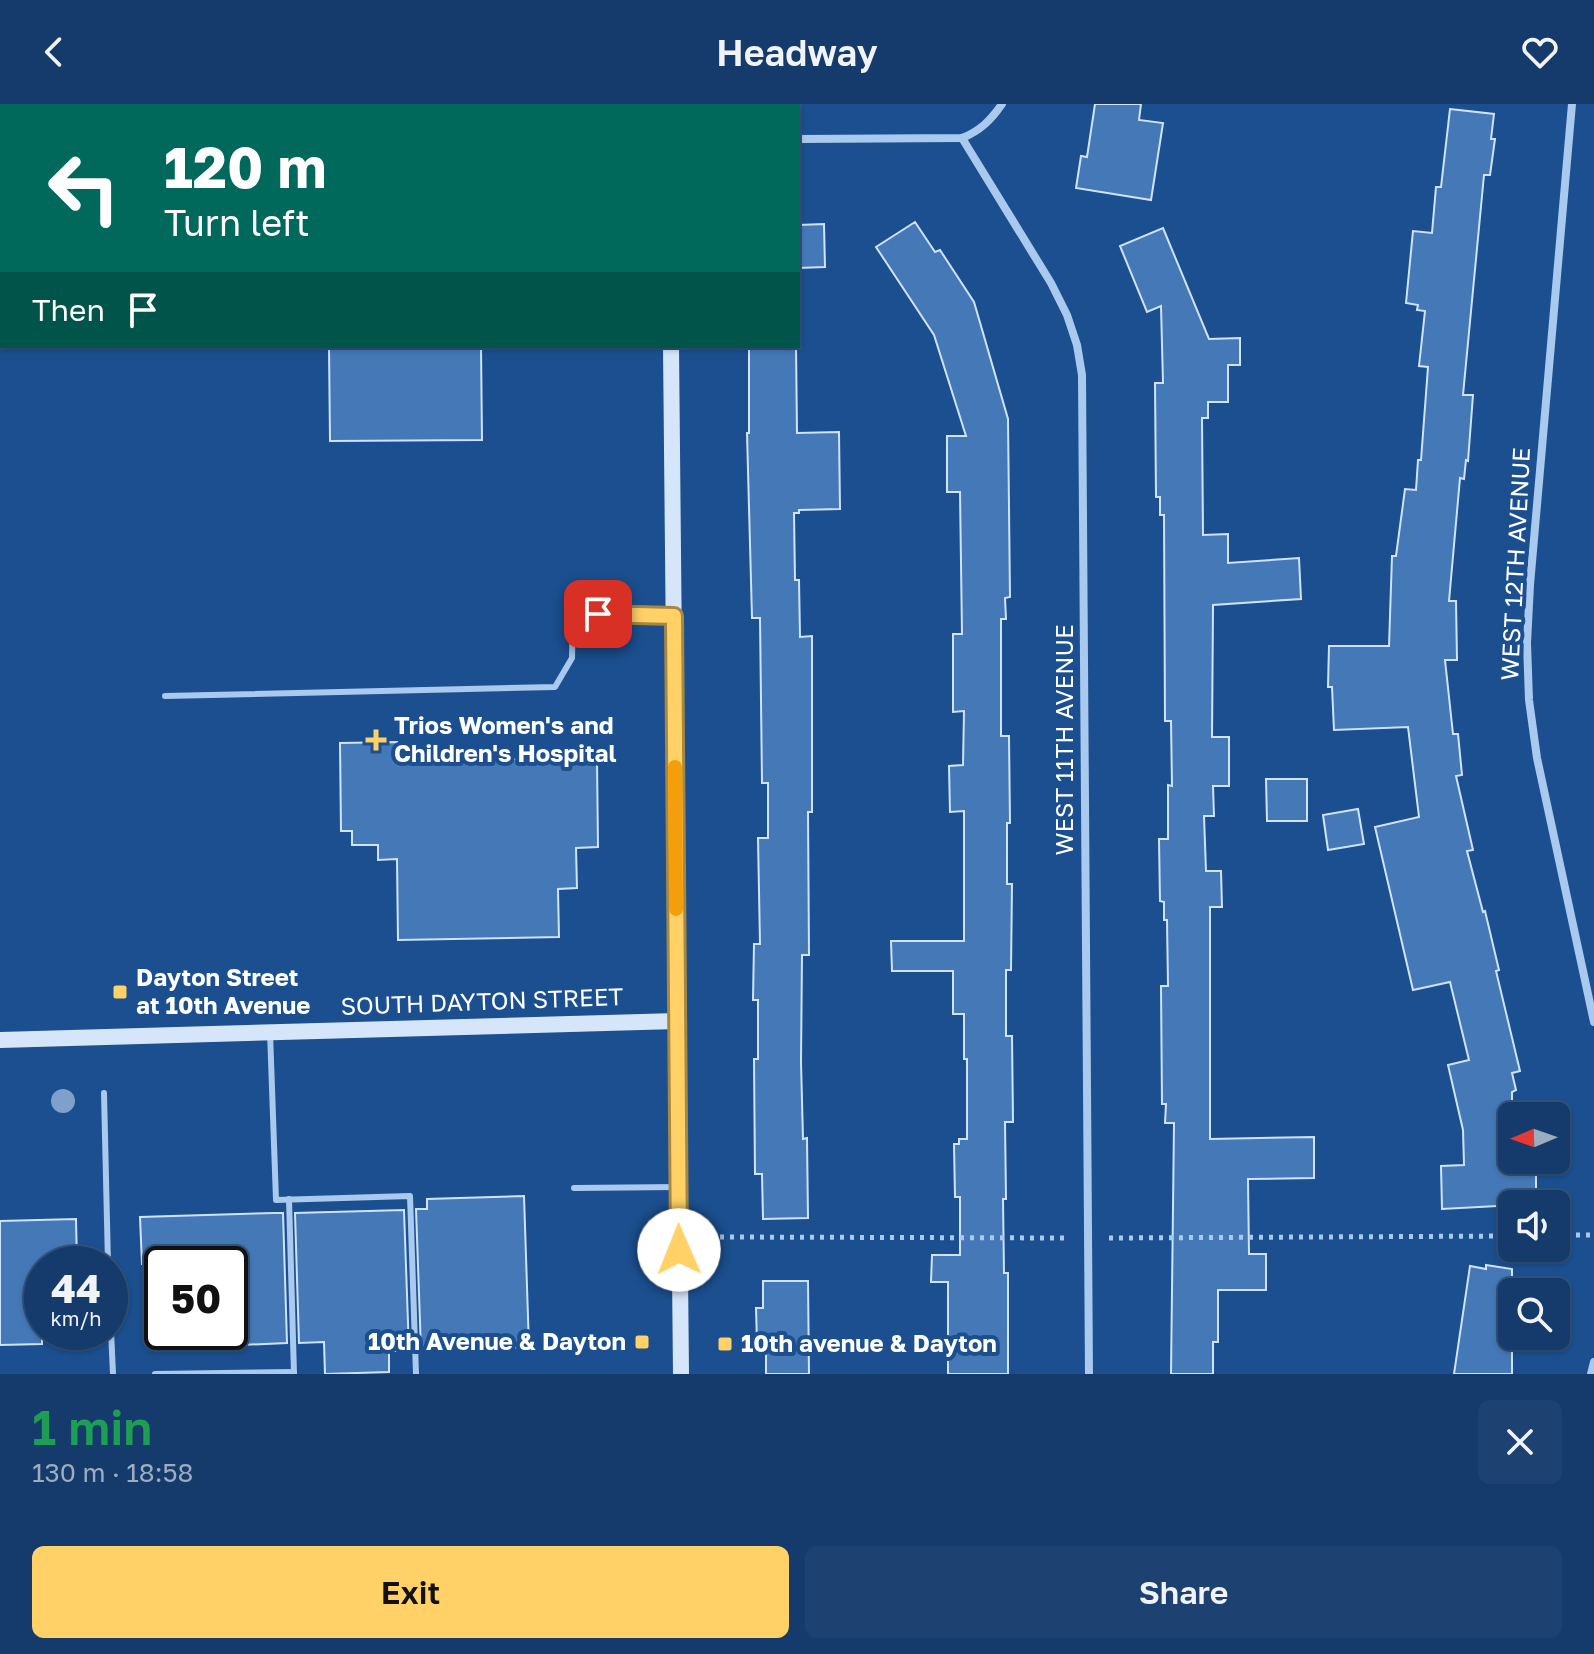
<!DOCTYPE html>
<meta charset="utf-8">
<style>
:root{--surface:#143b6b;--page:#1d4271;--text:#f1f3f6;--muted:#9dadc1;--line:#33557e;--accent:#ffd166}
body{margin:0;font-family:"Golos Text",sans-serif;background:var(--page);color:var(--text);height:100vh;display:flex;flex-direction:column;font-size:30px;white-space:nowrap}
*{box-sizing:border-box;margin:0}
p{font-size:26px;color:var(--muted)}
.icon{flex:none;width:44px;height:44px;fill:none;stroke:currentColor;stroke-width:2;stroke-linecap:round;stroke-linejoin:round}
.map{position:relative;height:1270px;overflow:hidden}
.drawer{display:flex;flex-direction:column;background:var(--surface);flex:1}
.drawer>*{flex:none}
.banner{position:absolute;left:0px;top:0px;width:800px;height:244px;box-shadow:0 2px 6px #0004,0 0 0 2px var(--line);background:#00695c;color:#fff;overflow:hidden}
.needle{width:52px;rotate:268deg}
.controls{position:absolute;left:1498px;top:998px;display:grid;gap:16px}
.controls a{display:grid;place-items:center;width:72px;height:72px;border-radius:12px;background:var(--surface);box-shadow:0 2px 6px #0004,0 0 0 2px var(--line);font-size:40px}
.speed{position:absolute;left:24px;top:1142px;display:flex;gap:16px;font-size:40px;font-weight:700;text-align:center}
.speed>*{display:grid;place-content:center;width:104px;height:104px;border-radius:50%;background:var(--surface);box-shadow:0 2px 6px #0004,0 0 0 2px var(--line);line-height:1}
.speed small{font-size:20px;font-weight:400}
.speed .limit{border:4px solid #111;border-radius:12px;background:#fff;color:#111}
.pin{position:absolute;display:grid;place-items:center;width:68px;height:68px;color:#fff;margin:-34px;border-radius:16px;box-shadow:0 4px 12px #0006}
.me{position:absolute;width:88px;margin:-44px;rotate:359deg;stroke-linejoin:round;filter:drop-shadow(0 0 6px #0008)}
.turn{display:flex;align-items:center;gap:28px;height:168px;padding:0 32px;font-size:36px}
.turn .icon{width:104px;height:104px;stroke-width:2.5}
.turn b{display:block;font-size:56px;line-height:68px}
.then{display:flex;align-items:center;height:76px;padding:0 32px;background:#0003;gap:16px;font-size:30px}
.round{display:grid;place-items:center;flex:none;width:84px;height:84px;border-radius:12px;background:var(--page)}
.overview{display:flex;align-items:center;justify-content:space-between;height:136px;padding:0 32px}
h1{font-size:48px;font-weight:600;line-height:60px;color:#1e9e55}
.primary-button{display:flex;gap:16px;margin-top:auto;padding:16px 32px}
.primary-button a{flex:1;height:92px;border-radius:12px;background:var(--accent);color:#111;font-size:32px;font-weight:600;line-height:92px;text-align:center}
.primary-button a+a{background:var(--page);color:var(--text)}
header{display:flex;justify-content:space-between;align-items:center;height:104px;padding:0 32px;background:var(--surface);font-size:36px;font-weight:600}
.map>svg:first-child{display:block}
.building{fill:#4478b7;stroke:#cfe3fa;stroke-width:2}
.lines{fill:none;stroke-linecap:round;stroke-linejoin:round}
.path{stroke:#a9c9ee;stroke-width:5;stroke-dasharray:4 6;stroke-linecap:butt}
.lane{stroke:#a9c9ee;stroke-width:6}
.street{stroke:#a9c9ee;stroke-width:8}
.secondary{stroke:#d6e6fa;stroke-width:16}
.tree{fill:#7ea0ca}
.route-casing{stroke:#a68842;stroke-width:20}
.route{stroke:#ffd166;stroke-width:14}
.slow{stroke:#f59e0b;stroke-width:14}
.poi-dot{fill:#ffd166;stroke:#1b4f8f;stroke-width:3}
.labels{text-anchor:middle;stroke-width:8;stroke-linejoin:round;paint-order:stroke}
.street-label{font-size:24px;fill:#fff;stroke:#1b4f8f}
.poi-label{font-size:24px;font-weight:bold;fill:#fff;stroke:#1b4f8f;text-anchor:start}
</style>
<header><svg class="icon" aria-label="back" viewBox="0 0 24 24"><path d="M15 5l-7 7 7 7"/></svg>Headway<svg class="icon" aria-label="heart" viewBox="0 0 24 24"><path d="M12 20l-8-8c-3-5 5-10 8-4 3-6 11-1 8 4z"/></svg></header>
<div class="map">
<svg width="1594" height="1270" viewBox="0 0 1594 1270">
<rect width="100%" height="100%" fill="#1b4f8f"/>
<g class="building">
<path d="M1095 0H1141L1139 16 1163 19 1151 96 1076 84 1081 52 1087 53Z"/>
<path d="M1450 5 1494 10 1491 35H1495L1490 71H1484L1463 291H1473L1468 357 1466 356 1464 375 1460 374 1449 497H1456L1457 556H1445L1453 630H1458L1462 671 1456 672 1473 746 1467 747 1483 808 1485 807 1499 866 1496 867 1520 967 1512 969 1516 986 1512 988V1056H1536V1100L1442 1105 1441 1062 1464 1061 1463 1026 1448 961 1469 956 1450 878 1413 886 1375 723 1419 713 1408 623 1334 626 1332 583H1328L1329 542H1389L1392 452H1396L1405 385 1416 386 1418 356H1421L1428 263 1419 262 1425 207 1417 206 1418 201 1406 199 1413 127 1432 129 1436 83H1441Z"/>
<path d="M915 118 935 148 940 146 974 198 1008 315 1010 493 1005 494 1006 515H1001V632H1009L1010 719H1007V780H1012L1011 866H1006V932H1012L1013 1018H1005L1006 1095H1003L1004 1169H1008V1270H948V1178H931L932 1151H960V1093H955L954 1040H959V1035H967V955H964V910H953V867H892L891 837H964V707L950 708 949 662 963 661 964 607 953 608V530H962L960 388H947V332H966L934 231 876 143Z"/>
<path d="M824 120 825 163 798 164V121Z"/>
<path d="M1163 124 1209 235 1240 234V261H1228V298H1208V314H1202L1203 431 1228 430V459L1299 454 1301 495 1213 501 1212 633H1229V682H1213L1214 712H1204L1206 767H1221L1222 803H1210V1035L1314 1033V1074L1248 1075 1249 1150H1266V1186H1218V1238H1213V1270H1171L1174 1019H1165L1166 1000H1162L1161 882H1168L1167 816H1164V798L1160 797 1159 735H1168V681L1172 682 1171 617H1165L1164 411H1160V393H1156L1155 279H1163L1161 202 1147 208 1120 142Z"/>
<path d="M329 242H481L482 336 330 337Z"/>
<path d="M749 242H796L797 329 839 328 840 405 799 406V409H794L795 476H799L800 533 812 532V708H808L809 851H802L801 958 803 1035 807 1034 808 1114 763 1115 762 1070H755L754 955H758V896H753L754 840H760L758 734H768V679H762L760 514H752L747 329H749Z"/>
<path d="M397 638 398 657 597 654 598 743 576 744 577 784 558 785 559 833 398 836 397 755 378 756V741H352V727H341L340 639Z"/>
<path d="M1266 675H1307V717H1267Z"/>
<path d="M1358 705 1364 740 1328 746 1323 711Z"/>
<path d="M524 1092 529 1243 421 1246 416 1105H427V1095Z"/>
<path d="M404 1106 409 1247H389V1268L325 1270 324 1238 299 1239 295 1109Z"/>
<path d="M274 1109H283L287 1239 241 1241 238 1160H142L140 1113Z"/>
<path d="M76 1115 77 1160H42V1240L0 1241V1117Z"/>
<path d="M1486 1161 1512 1165V1270H1454L1470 1162 1486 1165Z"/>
<path d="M763 1177H808L809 1270H766V1238L757 1239 756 1204H763Z"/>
</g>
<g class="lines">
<g class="path">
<path d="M1556 1131H1594"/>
<path d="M720 1133 1067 1134"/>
<path d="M1109 1134 1512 1132"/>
</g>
<g class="lane">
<path d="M165 592 555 583 572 554 573 509 672 512"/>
<path d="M270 928 276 1096 410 1092 416 1270"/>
<path d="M104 989 108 1160"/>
<path d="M574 1084 678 1083"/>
<path d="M289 1095 294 1270"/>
<path d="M110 1205 113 1270"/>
<path d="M155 1270 294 1268"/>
</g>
<g class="street">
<path d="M1572 0 1530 481 1527 539 1529 596 1537 654 1594 918"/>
<path d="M962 34 1051 179 1067 211 1077 241 1082 271 1089 1270"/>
<path d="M798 35 962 34C980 27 991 16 1002 0"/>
<path d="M1591 1270 1594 1258"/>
</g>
<g class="secondary">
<path d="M669 0V2"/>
<path d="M671 242 681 1270"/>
<path d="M0 936 677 917"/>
</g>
</g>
<circle class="tree" cx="63" cy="997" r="12"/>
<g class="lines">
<defs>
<path id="route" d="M598 510 674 512 679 1146"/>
</defs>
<use href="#route" class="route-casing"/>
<use href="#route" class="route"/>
<path class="slow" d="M675 663 676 805"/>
</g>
<g class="poi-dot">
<path d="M372 624h8v8h8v8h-8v8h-8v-8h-8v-8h8z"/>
<rect x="112" y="880" width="16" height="16" rx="4"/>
<rect x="634" y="1230" width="16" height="16" rx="4"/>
<rect x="717" y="1232" width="16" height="16" rx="4"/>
</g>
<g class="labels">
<g class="street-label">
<text transform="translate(1516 460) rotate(-87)" y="8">WEST 12TH AVENUE</text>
<text transform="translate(1065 636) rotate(-90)" y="8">WEST 11TH AVENUE</text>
<text transform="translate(482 898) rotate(-2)" y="8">SOUTH DAYTON STREET</text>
</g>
<g class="poi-label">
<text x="394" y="630">Trios Women's and<tspan x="394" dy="28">Children's Hospital</tspan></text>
<text x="136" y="882">Dayton Street<tspan x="136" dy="28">at 10th Avenue</tspan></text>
<text x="626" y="1246" text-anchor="end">10th Avenue &amp; Dayton</text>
<text x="741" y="1248">10th avenue &amp; Dayton</text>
</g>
</g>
</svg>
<div class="controls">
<a><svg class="needle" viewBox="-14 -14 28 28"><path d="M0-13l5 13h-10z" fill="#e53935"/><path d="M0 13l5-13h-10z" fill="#9dadc1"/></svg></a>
<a><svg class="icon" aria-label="sound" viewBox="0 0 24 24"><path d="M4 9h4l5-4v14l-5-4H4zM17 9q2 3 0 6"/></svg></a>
<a><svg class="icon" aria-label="search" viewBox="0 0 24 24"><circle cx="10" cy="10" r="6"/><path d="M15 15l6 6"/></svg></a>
</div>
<div class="speed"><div>44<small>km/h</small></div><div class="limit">50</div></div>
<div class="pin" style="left:598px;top:510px;background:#d93025"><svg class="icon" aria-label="arrive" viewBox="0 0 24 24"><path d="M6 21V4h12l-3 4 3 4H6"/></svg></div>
<svg class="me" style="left:679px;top:1146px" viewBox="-20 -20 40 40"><circle r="19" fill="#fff"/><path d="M0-13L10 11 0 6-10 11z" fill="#ffd166"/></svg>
<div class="banner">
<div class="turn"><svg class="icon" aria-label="left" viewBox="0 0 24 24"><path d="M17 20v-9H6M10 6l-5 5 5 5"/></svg><div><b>120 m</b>Turn left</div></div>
<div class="then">Then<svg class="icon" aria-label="arrive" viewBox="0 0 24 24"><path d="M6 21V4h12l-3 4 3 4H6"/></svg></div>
</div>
</div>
<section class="drawer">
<div class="overview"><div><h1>1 min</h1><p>130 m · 18:58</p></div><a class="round"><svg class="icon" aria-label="close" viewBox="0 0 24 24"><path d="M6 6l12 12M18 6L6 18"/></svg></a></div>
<div class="primary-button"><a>Exit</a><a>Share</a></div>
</section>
